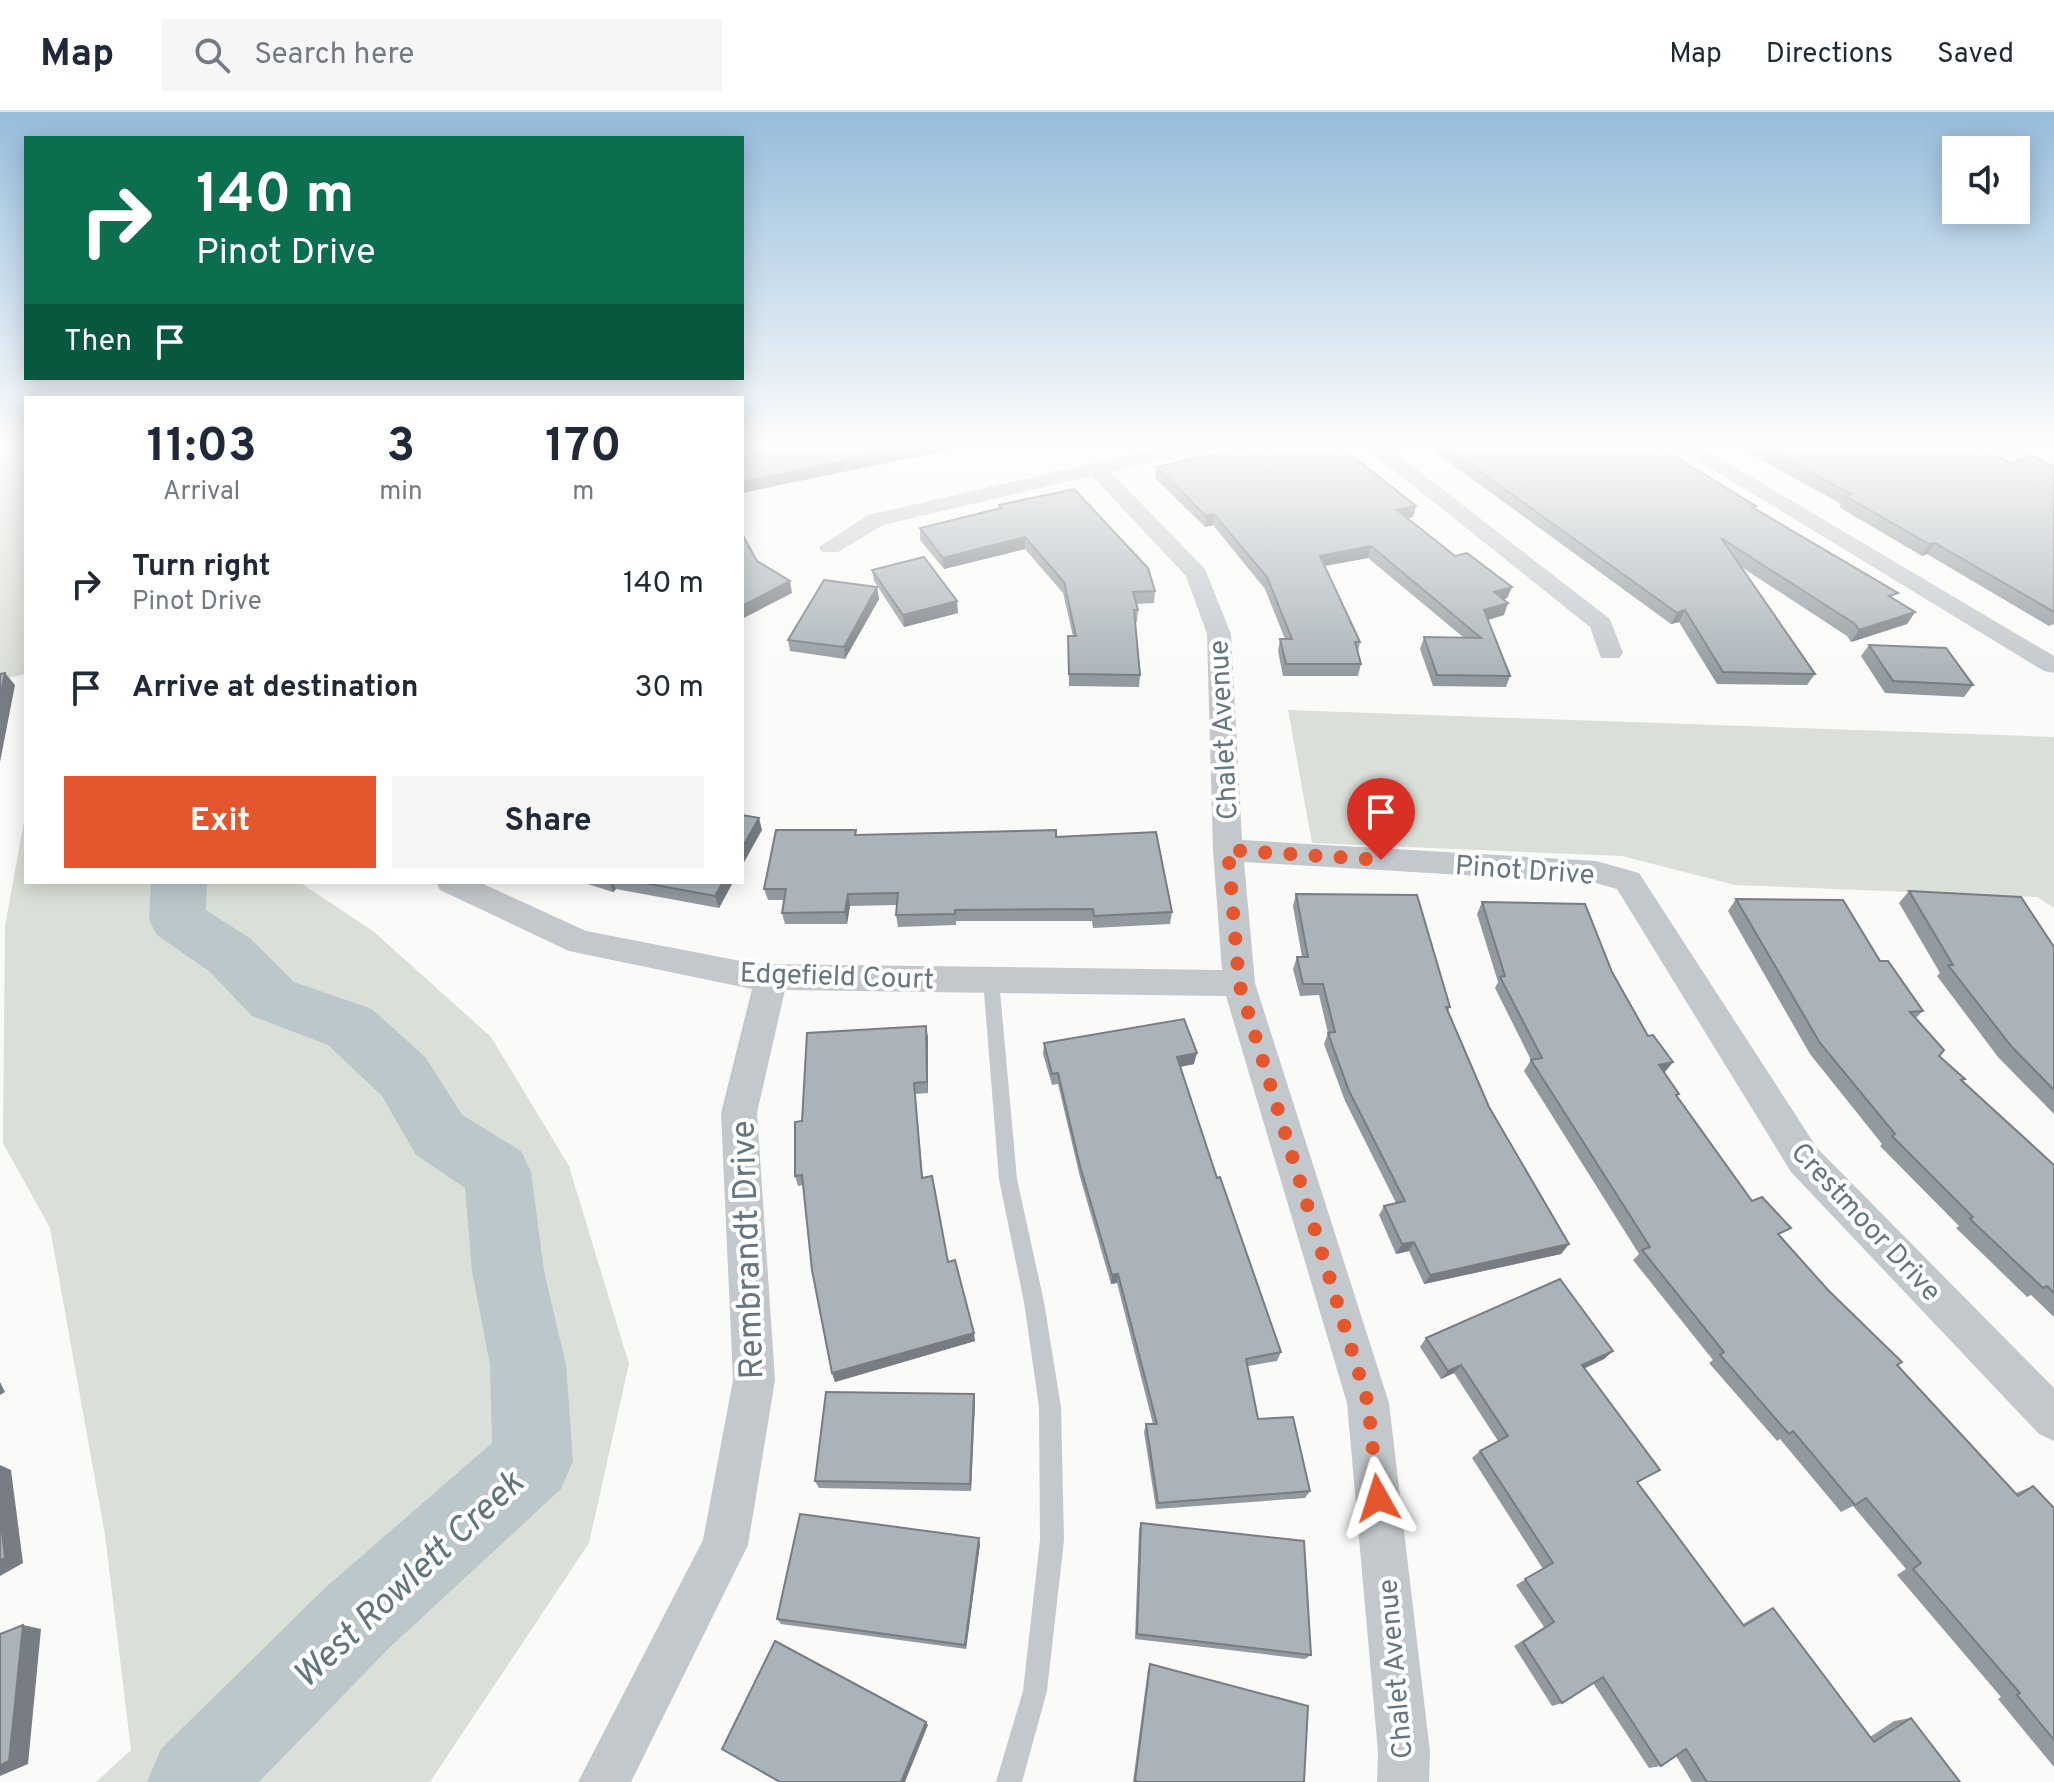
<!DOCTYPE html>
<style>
:root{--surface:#fff;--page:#f6f6f7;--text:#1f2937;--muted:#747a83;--line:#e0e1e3;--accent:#e4572e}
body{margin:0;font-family:Overpass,sans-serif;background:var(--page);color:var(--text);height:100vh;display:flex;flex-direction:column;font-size:30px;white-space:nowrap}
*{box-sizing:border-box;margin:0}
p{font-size:26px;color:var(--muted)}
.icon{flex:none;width:44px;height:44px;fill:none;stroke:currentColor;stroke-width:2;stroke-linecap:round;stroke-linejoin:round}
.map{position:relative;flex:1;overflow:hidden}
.panel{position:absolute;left:24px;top:284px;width:720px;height:488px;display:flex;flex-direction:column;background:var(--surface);border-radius:0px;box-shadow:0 4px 20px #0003}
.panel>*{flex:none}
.top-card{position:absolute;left:24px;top:24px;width:720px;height:244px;border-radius:0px;box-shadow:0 4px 20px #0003;background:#0b6e4f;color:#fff;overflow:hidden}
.buttons{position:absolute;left:1942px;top:24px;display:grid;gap:16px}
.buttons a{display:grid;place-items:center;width:88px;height:88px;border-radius:0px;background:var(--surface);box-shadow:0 4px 20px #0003;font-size:40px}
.pin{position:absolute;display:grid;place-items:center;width:68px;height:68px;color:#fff;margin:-82px -34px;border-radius:50% 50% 50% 0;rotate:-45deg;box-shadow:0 0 8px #0007}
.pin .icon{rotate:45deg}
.me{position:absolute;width:88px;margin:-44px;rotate:354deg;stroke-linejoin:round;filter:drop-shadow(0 0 6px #0008)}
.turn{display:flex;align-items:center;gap:28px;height:168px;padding:0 40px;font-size:36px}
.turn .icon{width:104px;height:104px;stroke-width:2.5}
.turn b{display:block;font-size:56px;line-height:68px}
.then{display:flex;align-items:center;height:76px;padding:0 40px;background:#0003;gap:16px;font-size:30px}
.eta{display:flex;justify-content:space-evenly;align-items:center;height:136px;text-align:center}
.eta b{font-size:48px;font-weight:700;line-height:56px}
.button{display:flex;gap:16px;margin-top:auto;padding:16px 40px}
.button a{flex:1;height:92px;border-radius:0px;background:var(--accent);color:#fff;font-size:32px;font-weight:700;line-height:92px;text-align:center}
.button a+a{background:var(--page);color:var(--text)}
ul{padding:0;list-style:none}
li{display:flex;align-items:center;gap:24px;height:104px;padding:0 40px}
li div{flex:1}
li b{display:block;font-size:30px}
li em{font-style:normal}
header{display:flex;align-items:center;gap:48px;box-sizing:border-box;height:112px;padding:0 40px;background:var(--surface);border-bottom:2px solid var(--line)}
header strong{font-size:38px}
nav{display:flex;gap:44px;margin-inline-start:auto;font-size:28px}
.search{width:560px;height:72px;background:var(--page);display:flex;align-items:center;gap:20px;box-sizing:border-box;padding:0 28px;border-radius:0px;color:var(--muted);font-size:30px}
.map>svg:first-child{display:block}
.green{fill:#dadfd7}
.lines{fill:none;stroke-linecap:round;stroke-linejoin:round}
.river{fill:#bbc7cb;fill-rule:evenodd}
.service{fill:#c3c8cc;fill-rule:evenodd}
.minor{fill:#c3c8cc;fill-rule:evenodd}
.wall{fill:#929a9f}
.shaded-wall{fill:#777d82}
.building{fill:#aab3b9;stroke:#777d82;stroke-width:2}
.route{stroke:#e4572e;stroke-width:14;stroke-dasharray:0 25.2}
.labels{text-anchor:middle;stroke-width:8;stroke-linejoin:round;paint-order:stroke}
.street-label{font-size:28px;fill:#657683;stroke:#fff}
.near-street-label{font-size:34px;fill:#657683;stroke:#fff}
.near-water-label{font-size:36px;font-style:italic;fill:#60757c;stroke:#fff}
</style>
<header>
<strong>Map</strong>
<div class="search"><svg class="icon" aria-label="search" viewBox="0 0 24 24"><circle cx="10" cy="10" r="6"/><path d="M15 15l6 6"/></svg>Search here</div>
<nav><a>Map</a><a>Directions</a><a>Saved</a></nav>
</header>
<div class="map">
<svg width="2054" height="1670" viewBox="0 0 2054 1670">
<rect width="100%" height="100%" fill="#fafaf8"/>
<g class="green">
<path d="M0 332H26V562L0 568Z"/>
<path d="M1288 598 2054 625V796L2037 785 1735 773 1622 744 1312 731Z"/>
<path d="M26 698V770H299L373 819 491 925 569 1054 629 1252 589 1431 430 1670H96L131 1638 105 1423 50 1116 3 1031 5 814Z"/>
</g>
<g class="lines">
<path class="river" d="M151 770H207L206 798 251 827 294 870 372 897 426 946 462 1003 521 1039 531 1060 544 1159 566 1253 573 1349 561 1377 388 1537 259 1670H147L161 1637 326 1475 492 1331 490 1253 472 1159 465 1076 416 1043 382 984 328 933 252 904 209 859 157 823 149 808Z"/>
<path class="service" d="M991 862 997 863 999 868 1017 1067 1044 1190 1061 1295 1064 1428 1047 1579 1022 1670H996L1023 1579 1040 1428 1039 1295 1024 1190 999 1067 983 868 985 863Z"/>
<g class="minor">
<path d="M1177 332H1215L1212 336 1111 360 1205 457 1231 522 1242 728 1596 749 1639 761 1817 1036 2054 1276V1329L2039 1322 1791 1060 1617 777 1596 771 1244 750 1255 871 1389 1291 1430 1640 1429 1670H1377L1378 1640 1347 1291 1226 884 785 878 757 1001 775 1268 748 1433 631 1670H578L703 1428 733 1268 721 1001 752 877 569 839 440 778 436 770H479L586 819 756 852 1222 858 1213 738 1207 522 1186 464 1092 364 883 413 838 440H822L819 435 868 403Z"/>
<path d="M1361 332H1384L1610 507 1623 541 1619 546H1601L1590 515Z"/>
<path d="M1671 332H1696L2054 544V561L2044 559Z"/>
<path d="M1985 332H2012L2054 353V367Z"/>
</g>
</g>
<g class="wall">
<path d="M1424 332H1654L1756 394 1754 397 1915 500 1907 512 1851 530 1847 524 1740 454 1815 562 1807 573 1717 572 1679 510 1671 512Z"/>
<path d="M1733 332H1970L2010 351 2054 355V512L2049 514 1927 442 1922 444 1839 395 1841 392Z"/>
<path d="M1156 355 1416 394 1413 405 1407 406 1455 444 1512 475 1507 486 1503 488 1504 503 1488 508 1510 564 1506 575 1433 574 1420 537 1424 525H1463L1368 446 1325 454 1360 530 1358 540 1361 552 1358 564H1283L1278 539 1280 527H1285L1265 477 1213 413 1205 415 1155 366Z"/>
<path d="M999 393 1155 479 1154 491 1136 492 1138 498 1137 510H1135L1140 563 1139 575 1069 574 1068 524H1073L1063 481 1025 437 944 457 920 428V416L999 397Z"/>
<path d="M872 458 958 501 904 515 874 469Z"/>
<path d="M877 475 879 487 845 547 790 539 788 528Z"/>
<path d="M1869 533 1973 573 1964 585 1885 581 1861 544Z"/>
<path d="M856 723 1056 725 1172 800 1170 812 1093 816 1092 809H956V813L898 815 896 803 897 793 850 794 847 812H785L782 801 784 788H768L764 777Z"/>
<path d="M581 770H733L719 796 616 777 613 780Z"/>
<path d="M1909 779 2054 835V1002L1998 945 1937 864 1940 861 1899 791Z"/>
<path d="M1296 782 1450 895 1448 899 1489 995 1569 1132 1561 1142 1424 1172 1409 1139 1396 1142 1379 1103 1384 1094 1396 1091 1345 989 1324 932 1328 921 1319 883 1300 884 1293 857 1297 845H1302L1293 794Z"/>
<path d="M1736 787 1880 849 1923 899 1916 906 1939 944 1965 967 1963 969 2054 1053V1205L2031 1183 2027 1185 1956 1116 1959 1114 1880 1034 1882 1032 1810 942 1728 799Z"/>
<path d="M1482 790 1612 860 1648 924 1673 950 1664 961 1679 982 1677 985 1752 1089 1780 1125 2016 1381 2033 1374 2054 1396V1655L1998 1587 2001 1585 1897 1463 1906 1457 1853 1394 1841 1400 1780 1327 1777 1329 1709 1251 1713 1248 1633 1148 1639 1142 1524 959 1531 948 1495 876 1498 870 1477 802Z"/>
<path d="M928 925V981L915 982 923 1066 948 1150 975 1229 835 1270 832 1261 803 1073 798 1074 795 1064 802 1009Z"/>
<path d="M1044 931 1194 952 1180 955 1217 1066 1281 1240 1277 1249 1248 1254 1258 1307 1310 1379 1305 1386 1156 1397 1144 1320 1146 1312H1153L1117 1171 1111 1172 1080 1065 1058 972 1052 973 1043 942Z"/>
<path d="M1426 1226 1613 1239 1604 1247 1584 1256 1660 1358 1637 1371 1743 1512 1760 1502 1773 1496 1870 1625 1894 1609 1911 1606 1960 1670H1692L1676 1644 1661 1654 1649 1656 1593 1571 1562 1591 1552 1594 1514 1534 1544 1515 1516 1473 1543 1457 1472 1346 1480 1339 1498 1329 1454 1261 1441 1267 1420 1235Z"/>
<path d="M974 1282 975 1290 971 1379 819 1376 815 1369Z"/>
<path d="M1141 1411 1311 1543 1305 1547 1135 1527 1139 1418Z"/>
<path d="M980 1432 966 1537 781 1512 777 1507Z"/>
<path d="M1150 1552 1304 1670H1133L1148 1557Z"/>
</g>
<g class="shaded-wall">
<path d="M925 332H979L742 381V370Z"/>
<path d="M1416 394 1413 405 1394 410 1397 398Z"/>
<path d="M1214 402 1213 413 1205 415 1206 404Z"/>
<path d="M1025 425V437L944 457 943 446Z"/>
<path d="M1935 431 1927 442 1922 444 1929 432Z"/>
<path d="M1371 434 1368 446 1317 455 1320 444Z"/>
<path d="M790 469 792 481 742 507V494Z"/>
<path d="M877 475 879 487 845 547 844 535Z"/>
<path d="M1512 475 1507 486 1490 492 1494 480Z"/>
<path d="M957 489 958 501 904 515 903 503Z"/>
<path d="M1508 491 1504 503 1480 510 1484 498Z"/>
<path d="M1685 498 1679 510 1671 512 1677 501Z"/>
<path d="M1915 500 1907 512 1851 530 1859 518Z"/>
<path d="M5 561 15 573 0 650V585Z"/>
<path d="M759 706 762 718 742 754V736Z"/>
<path d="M609 770H613L616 777 613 780Z"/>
<path d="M723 770H733L719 796 715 784Z"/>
<path d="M848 782 850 794 847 812 845 800Z"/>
<path d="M926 914 928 925V981L927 970Z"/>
<path d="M1197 941 1194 952 1175 956 1177 945Z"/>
<path d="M1673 950 1664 961 1659 953Z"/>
<path d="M1414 1130 1409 1139 1396 1142 1402 1132Z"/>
<path d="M1569 1132 1561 1142 1424 1172 1430 1163Z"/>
<path d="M1118 1162 1117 1171 1111 1172 1112 1163Z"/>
<path d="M974 1221 975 1229 835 1270 832 1261Z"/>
<path d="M1613 1239 1604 1247 1573 1262 1582 1253Z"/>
<path d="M1461 1253 1454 1261 1441 1267 1448 1259Z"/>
<path d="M0 1270 5 1280 0 1283Z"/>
<path d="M974 1282 975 1290 971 1379 970 1372Z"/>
<path d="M0 1353 11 1358 23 1451 0 1464Z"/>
<path d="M979 1426 980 1432 966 1537 965 1533Z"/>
<path d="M23 1513 41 1517 28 1652 0 1664V1653Z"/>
<path d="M926 1610 928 1613 905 1670H901Z"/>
</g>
<g class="building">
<path d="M760 332H925L742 370V336Z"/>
<path d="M1258 332H1337L1416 394 1397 398 1455 444 1467 441 1512 475 1494 480 1508 491 1484 498 1510 564 1437 563 1424 525 1481 526 1371 434 1320 444 1360 530H1355L1361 552H1286L1280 527H1292L1267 465 1214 402 1206 404 1156 355Z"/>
<path d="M1442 332H1654L1756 394 1752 395 1898 481 1889 484 1915 500 1859 518 1855 512 1721 426 1815 562 1723 560 1685 498 1677 501Z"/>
<path d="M1758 332H1970L2010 351 2032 344 2054 355V500L1935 431 1929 432 1845 384 1851 382Z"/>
<path d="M1074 377 1148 456 1155 479 1133 480 1138 498H1134L1140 563 1069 562 1068 524H1076L1064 470 1025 425 943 446 920 416 1001 396 999 393Z"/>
<path d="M742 422 757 449 790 469 742 494Z"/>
<path d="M924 445 957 489 903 503 872 458Z"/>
<path d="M824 468 877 475 844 535 788 528Z"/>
<path d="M1869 533 1946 536 1973 573 1893 569Z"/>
<path d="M5 561 0 585V562Z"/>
<path d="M742 703 759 706 742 736Z"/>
<path d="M776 718H856L855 723 1056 718V725L1156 720 1172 800 1094 804 1093 797 955 798V802L896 803 898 781 848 782 845 800 782 801 786 777H764Z"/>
<path d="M639 770H723L715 784Z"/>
<path d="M1909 779 2021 785 2054 835V978L2011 934 1948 853H1953Z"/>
<path d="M1296 782 1417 783 1450 895H1446L1489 995 1569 1132 1430 1163 1414 1130 1402 1132 1384 1094 1405 1089 1349 979 1328 921 1335 920 1323 872H1303L1297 845H1308Z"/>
<path d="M1736 787 1843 788 1880 849H1888L1923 899 1910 900 1944 938 1939 944 1965 967 1961 968 2054 1053V1181L2047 1174 2043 1176 1970 1107 1973 1105 1892 1024 1895 1022 1820 931Z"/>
<path d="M1482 790 1585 792 1612 860 1648 924 1653 923 1673 950 1659 953 1679 982 1676 983 1752 1089 1762 1085 1791 1116 1778 1122 1828 1178 1902 1250 1897 1253 2018 1384 2033 1374 2054 1396V1628L2017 1583 2020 1581 1913 1457 1921 1451 1866 1386 1855 1393 1793 1319 1789 1322 1720 1243 1724 1240 1642 1138 1650 1135 1531 948 1542 946 1500 865 1505 864Z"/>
<path d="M1184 907 1197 941 1177 945 1217 1066 1220 1065 1281 1240 1246 1247 1258 1307 1293 1305 1310 1379 1158 1391 1146 1312H1157L1118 1162 1112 1163 1080 1054 1058 961 1052 962 1044 931Z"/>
<path d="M926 914 927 970 914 971 922 1066 932 1064 948 1150 955 1148 974 1221 832 1261 812 1158 802 1063 795 1064V1010L802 1009 807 921Z"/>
<path d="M1560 1167 1613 1239 1582 1253 1660 1358 1637 1370 1744 1514 1773 1496 1874 1630 1911 1606 1960 1670H1707L1686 1637 1661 1654 1603 1565 1562 1591 1523 1530 1554 1510 1525 1467 1553 1451 1480 1339 1508 1324 1461 1253 1448 1259 1426 1226Z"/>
<path d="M826 1280 974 1282 970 1372 815 1369Z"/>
<path d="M0 1402 5 1446 0 1448Z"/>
<path d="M800 1402 979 1426 965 1533 777 1507Z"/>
<path d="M1141 1411 1304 1429 1311 1543 1137 1522Z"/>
<path d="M23 1513 9 1649 0 1653V1522Z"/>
<path d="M775 1529 926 1610 901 1670H780L722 1637Z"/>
<path d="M1150 1552 1308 1594 1304 1670H1139L1135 1669Z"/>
</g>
<linearGradient id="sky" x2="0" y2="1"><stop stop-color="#96bcdc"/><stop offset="0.59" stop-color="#fdfdfc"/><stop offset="1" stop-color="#fdfdfc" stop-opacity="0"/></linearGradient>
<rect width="2054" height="566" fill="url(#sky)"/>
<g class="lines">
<path class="route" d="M1378 1386 1368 1291 1239 871 1228 738 1381 748"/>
</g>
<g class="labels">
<g class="street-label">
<text transform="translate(1222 618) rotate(-93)" y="10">Chalet Avenue</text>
<text transform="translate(1525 757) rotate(4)" y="10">Pinot Drive</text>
<text transform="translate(837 863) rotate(2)" y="10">Edgefield Court</text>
<text transform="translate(1867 1109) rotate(47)" y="10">Crestmoor Drive</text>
<text transform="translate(1394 1557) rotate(-95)" y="10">Chalet Avenue</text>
</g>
<g class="near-street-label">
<text transform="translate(746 1138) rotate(-92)" y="12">Rembrandt Drive</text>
</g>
<g class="near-water-label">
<text transform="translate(407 1466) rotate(-43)" y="13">West Rowlett Creek</text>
</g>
</g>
</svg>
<div class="buttons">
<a><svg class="icon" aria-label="sound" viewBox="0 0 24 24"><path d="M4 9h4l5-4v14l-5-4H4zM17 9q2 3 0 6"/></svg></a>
</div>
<div class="pin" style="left:1381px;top:748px;background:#d93025"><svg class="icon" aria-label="arrive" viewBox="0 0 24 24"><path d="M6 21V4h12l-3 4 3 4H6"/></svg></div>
<svg class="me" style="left:1378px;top:1386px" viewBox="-20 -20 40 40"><path d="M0-17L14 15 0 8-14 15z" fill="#e4572e" stroke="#fff" stroke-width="4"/></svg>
<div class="top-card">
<div class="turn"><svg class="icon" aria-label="right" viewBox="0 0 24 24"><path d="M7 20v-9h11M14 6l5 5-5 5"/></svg><div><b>140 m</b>Pinot Drive</div></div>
<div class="then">Then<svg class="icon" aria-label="arrive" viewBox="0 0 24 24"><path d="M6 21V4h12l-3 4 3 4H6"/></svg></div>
</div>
<section class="panel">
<div class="eta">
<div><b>11:03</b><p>Arrival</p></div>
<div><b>3</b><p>min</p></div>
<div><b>170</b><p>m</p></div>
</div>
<ul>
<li><svg class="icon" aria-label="right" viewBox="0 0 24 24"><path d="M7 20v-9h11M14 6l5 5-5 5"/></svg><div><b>Turn right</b><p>Pinot Drive</p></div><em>140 m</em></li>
<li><svg class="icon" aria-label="arrive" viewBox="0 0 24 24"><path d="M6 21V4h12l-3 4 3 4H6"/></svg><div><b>Arrive at destination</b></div><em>30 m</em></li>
</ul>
<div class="button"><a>Exit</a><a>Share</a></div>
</section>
</div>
